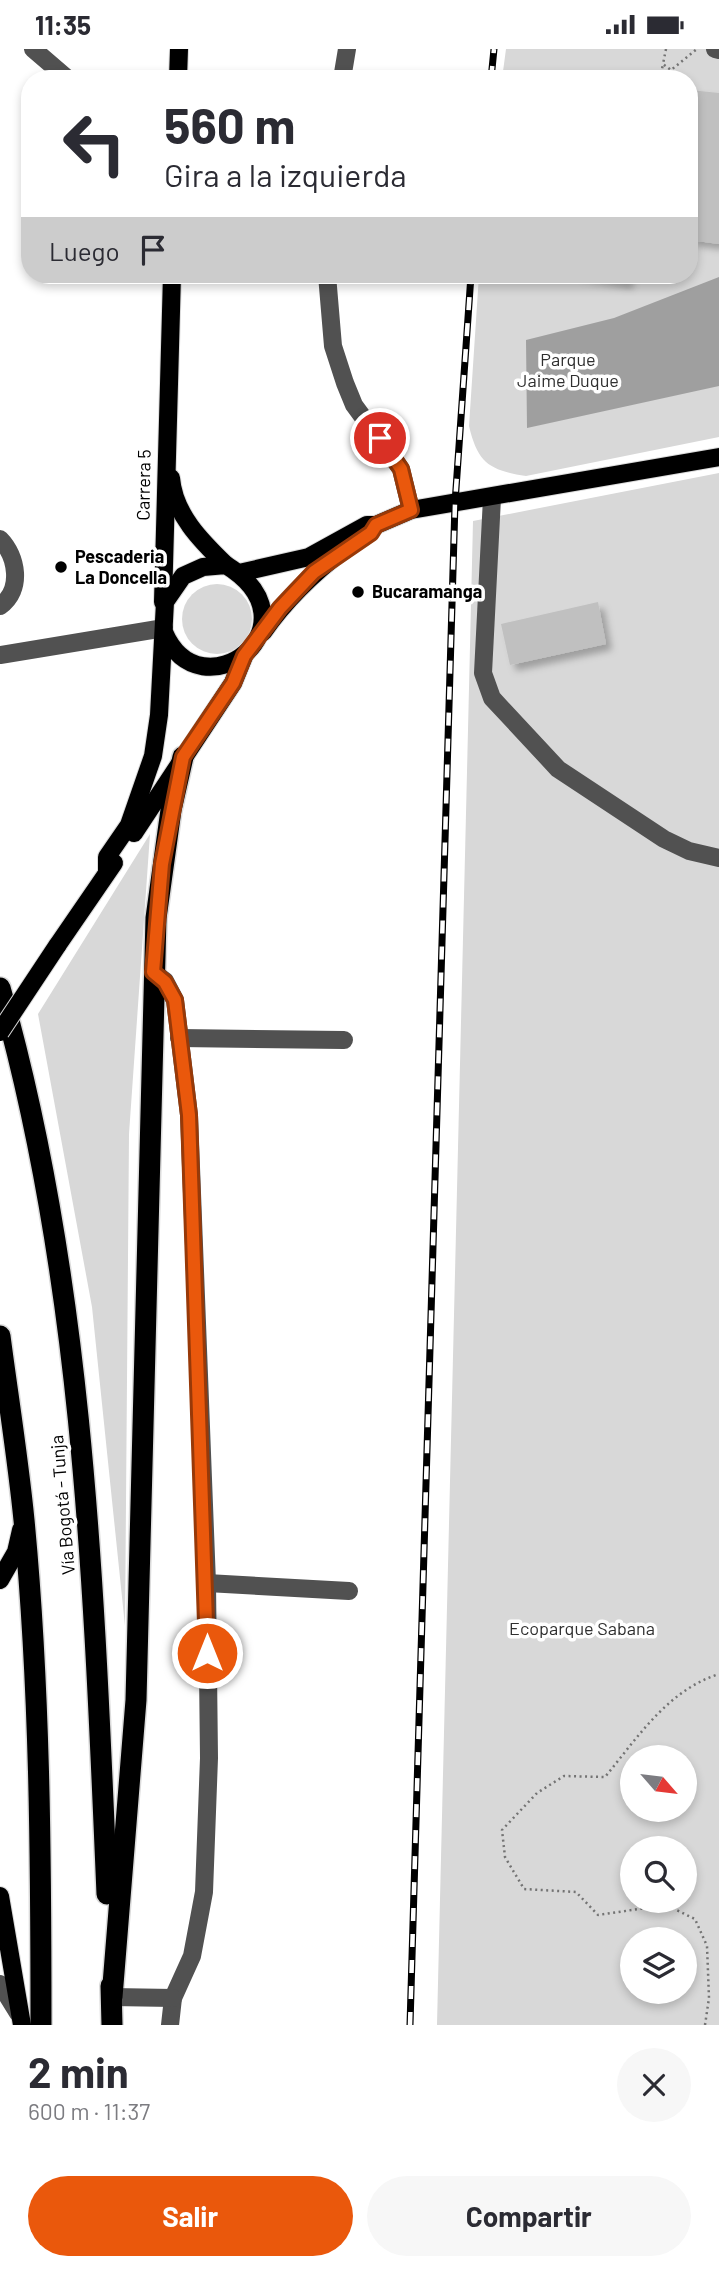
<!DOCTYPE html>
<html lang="es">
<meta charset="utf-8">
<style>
:root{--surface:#fff;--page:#f7f7f7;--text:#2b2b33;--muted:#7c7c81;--accent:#ea580c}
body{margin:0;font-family:Barlow,sans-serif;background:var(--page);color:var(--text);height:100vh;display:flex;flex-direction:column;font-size:26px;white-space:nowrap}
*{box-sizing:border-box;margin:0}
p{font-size:23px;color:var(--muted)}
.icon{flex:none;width:38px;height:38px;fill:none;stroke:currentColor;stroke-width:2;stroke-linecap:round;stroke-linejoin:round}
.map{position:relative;height:1976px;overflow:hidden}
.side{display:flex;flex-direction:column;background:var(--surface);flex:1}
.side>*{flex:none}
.banner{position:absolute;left:21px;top:21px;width:677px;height:214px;border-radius:28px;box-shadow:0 4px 10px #0003;background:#fff;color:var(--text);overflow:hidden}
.needle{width:46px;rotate:118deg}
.fabs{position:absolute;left:620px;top:1696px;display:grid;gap:14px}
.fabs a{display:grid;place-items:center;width:77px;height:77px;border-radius:50%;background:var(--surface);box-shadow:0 4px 10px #0003;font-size:35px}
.pin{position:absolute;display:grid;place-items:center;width:60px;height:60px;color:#fff;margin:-30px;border:4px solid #fff;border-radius:50%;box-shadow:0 2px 7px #0007}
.me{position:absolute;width:77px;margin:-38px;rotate:0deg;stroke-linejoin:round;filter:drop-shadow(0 0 5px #0008)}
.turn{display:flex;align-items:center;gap:24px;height:147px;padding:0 28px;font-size:32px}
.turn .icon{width:91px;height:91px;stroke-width:2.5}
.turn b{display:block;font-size:49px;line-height:60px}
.then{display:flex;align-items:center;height:66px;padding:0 28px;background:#0003;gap:14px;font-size:26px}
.round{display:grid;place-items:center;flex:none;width:74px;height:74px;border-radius:37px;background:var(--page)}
.summary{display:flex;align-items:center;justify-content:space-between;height:119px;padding:0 28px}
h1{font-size:42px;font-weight:700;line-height:52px}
.action{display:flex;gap:14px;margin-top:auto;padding:14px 28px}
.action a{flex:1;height:80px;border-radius:42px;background:var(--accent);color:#fff;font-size:28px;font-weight:700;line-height:80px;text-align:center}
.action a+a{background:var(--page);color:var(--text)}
.status{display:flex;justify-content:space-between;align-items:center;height:49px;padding:0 35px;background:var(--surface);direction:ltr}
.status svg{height:19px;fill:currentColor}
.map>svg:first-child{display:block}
.green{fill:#d8d8d8;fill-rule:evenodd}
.water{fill:#9f9f9f}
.building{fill:#c0c0c0;filter:url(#shadow)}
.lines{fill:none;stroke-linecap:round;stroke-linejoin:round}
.major-casing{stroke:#dbdbdb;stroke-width:20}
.highway-casing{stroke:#dbdbdb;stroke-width:24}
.path{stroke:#737373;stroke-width:2.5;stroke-dasharray:2 3.5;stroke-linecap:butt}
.minor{stroke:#515151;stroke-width:18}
.major{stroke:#000;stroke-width:18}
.highway{stroke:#000;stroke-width:21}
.rail-casing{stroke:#000;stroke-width:7}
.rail{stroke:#fff;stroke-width:4.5;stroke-dasharray:13;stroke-linecap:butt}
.major-bridge-casing{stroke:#dbdbdb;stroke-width:20;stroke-linecap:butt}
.major-bridge{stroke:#000;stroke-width:18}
.route-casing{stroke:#983908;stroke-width:18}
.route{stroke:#ea580c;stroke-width:12}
.poi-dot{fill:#000;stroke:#fff;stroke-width:2.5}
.labels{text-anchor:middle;stroke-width:7;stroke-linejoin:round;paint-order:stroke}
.park-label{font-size:18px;fill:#2f2f2f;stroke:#fff}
.street-label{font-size:18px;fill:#000;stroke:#fff}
.poi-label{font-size:18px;font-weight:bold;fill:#000;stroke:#fff;text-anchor:start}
</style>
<div class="status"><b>11:35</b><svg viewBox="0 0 49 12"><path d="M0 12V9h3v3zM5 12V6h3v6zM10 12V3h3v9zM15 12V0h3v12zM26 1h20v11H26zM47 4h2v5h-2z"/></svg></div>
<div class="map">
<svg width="719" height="1976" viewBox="0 0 719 1976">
<defs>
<filter id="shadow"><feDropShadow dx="6" dy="6" stdDeviation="3.5" flood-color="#0004"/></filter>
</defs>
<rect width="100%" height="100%" fill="#fff"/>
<g class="green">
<path d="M506 0H719V388L526 427C490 421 478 415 469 377L479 226H690V30H502Z"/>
<path d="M719 424V1976H437L473 472ZM632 1708H684V1760H632ZM632 1799H684V1852H632ZM632 1890H684V1942H632Z"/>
<circle cx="217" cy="570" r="35"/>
<path d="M150 785 129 1085 125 1577 92 1258 38 965Z"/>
</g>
<path class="water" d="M719 228V337L527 379 526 291 614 269Z"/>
<g class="building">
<path d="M690 41 719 44V195L690 191Z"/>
<path d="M575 226H628L627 234Z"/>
<path d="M598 553 606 595 510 616 501 575Z"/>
</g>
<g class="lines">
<defs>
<g id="major">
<path d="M178 30 179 0"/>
<path d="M171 429C174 465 201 492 226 516"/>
<path d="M239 524 309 508 367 476H376L411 461 719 408"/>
<path d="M163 553 172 226"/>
<path d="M263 583C286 550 313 524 346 499"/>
<path d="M134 784 233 634 244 607"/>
<path d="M107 822V808L129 776 153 707 159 666 165 553 183 527 203 518 226 516C323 576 201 669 164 583"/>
<path d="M57 897 114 814"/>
<path d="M0 1531 16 1503 21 1481"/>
<path d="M0 1847 22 1976"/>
</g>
<g id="highway">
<path d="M0 939C84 1234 94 1541 107 1845"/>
<path d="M0 1287C8 1348 18 1410 24 1471 40 1639 41 1807 41 1976"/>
<path d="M111 1937 112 1976"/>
<path d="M112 1948 136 1651 156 869 171 761 183 708"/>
</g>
</defs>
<use href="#major" class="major-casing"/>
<use href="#highway" class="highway-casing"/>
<g class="path">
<path d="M666 0 663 15 671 21 697 0"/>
<path d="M660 30 663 15"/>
<path d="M705 1976 709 1949 707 1897 695 1870 666 1856 598 1866 576 1843 524 1840 505 1808 502 1781 537 1744 564 1727 605 1728C638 1688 668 1641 719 1625"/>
</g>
<g class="minor">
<path d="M33 0 68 30"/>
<path d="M715 0 719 1"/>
<path d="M342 30 347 0"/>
<path d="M327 226 333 297 345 334 354 356 401 420 411 461"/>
<path d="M492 449 483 624 492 649 558 720 664 790 689 802 719 809"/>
<path d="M0 490C17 507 23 541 0 557"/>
<path d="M0 606 164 579"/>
<path d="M153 923 165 932 175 951 189 1066 207 1534 209 1709 204 1843 192 1907 173 1949 170 1976"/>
<path d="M179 989 344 991"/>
<path d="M207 1534 349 1542"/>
<path d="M0 1935 18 1964"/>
<path d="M112 1948 173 1949"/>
</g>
<use href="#major" class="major"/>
<use href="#highway" class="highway"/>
<defs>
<g id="rail">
<path d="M491 30 494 0"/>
<path d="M410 1976 455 454 471 226"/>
</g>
</defs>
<use href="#rail" class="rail-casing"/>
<use href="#rail" class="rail"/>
<defs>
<path id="major-bridge" d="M0 983 57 897"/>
</defs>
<use href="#major-bridge" class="major-bridge-casing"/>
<use href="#major-bridge" class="major-bridge"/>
</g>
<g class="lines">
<defs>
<path id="route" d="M207 1604 189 1066 175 951 165 933 153 923 162 815 183 708 233 634 244 607 280 559 314 523 371 484 376 476 411 461 401 420 380 389"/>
</defs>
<use href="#route" class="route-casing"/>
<use href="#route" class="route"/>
</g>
<g class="poi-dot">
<circle cx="61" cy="518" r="7"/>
<circle cx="358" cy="543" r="7"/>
</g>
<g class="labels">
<g class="park-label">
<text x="568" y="317">Parque<tspan x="568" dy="21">Jaime Duque</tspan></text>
<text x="582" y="1586">Ecoparque Sabana</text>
</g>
<g class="street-label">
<text transform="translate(144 436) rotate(-89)" y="6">Carrera 5</text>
<text transform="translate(63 1456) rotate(-95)" y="6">Vía Bogotá - Tunja</text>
</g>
<g class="poi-label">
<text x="75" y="514">Pescaderia<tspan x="75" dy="21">La Doncella</tspan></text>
<text x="372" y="549">Bucaramanga</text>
</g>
</g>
</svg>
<div class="fabs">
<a><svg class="needle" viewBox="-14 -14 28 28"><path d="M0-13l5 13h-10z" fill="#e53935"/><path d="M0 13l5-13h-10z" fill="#7c7c81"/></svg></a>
<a><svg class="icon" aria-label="search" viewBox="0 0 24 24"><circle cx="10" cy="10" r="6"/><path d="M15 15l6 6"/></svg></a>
<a><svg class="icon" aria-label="layers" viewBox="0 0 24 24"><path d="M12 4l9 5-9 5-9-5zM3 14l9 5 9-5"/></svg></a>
</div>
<div class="pin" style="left:380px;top:389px;background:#d93025"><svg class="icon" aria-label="arrive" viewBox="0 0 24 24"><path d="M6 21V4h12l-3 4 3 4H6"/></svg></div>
<svg class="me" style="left:207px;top:1604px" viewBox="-20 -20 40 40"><circle r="17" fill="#ea580c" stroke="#fff" stroke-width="3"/><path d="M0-11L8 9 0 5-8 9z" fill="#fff"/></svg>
<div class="banner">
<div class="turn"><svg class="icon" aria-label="left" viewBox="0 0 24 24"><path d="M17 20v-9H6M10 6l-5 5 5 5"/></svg><div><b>560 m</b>Gira a la izquierda</div></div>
<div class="then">Luego<svg class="icon" aria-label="arrive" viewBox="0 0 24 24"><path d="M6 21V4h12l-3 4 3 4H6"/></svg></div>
</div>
</div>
<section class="side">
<div class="summary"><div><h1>2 min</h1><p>600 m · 11:37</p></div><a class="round"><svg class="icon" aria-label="close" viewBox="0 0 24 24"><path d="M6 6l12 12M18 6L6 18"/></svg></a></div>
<div class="action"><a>Salir</a><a>Compartir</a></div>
</section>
